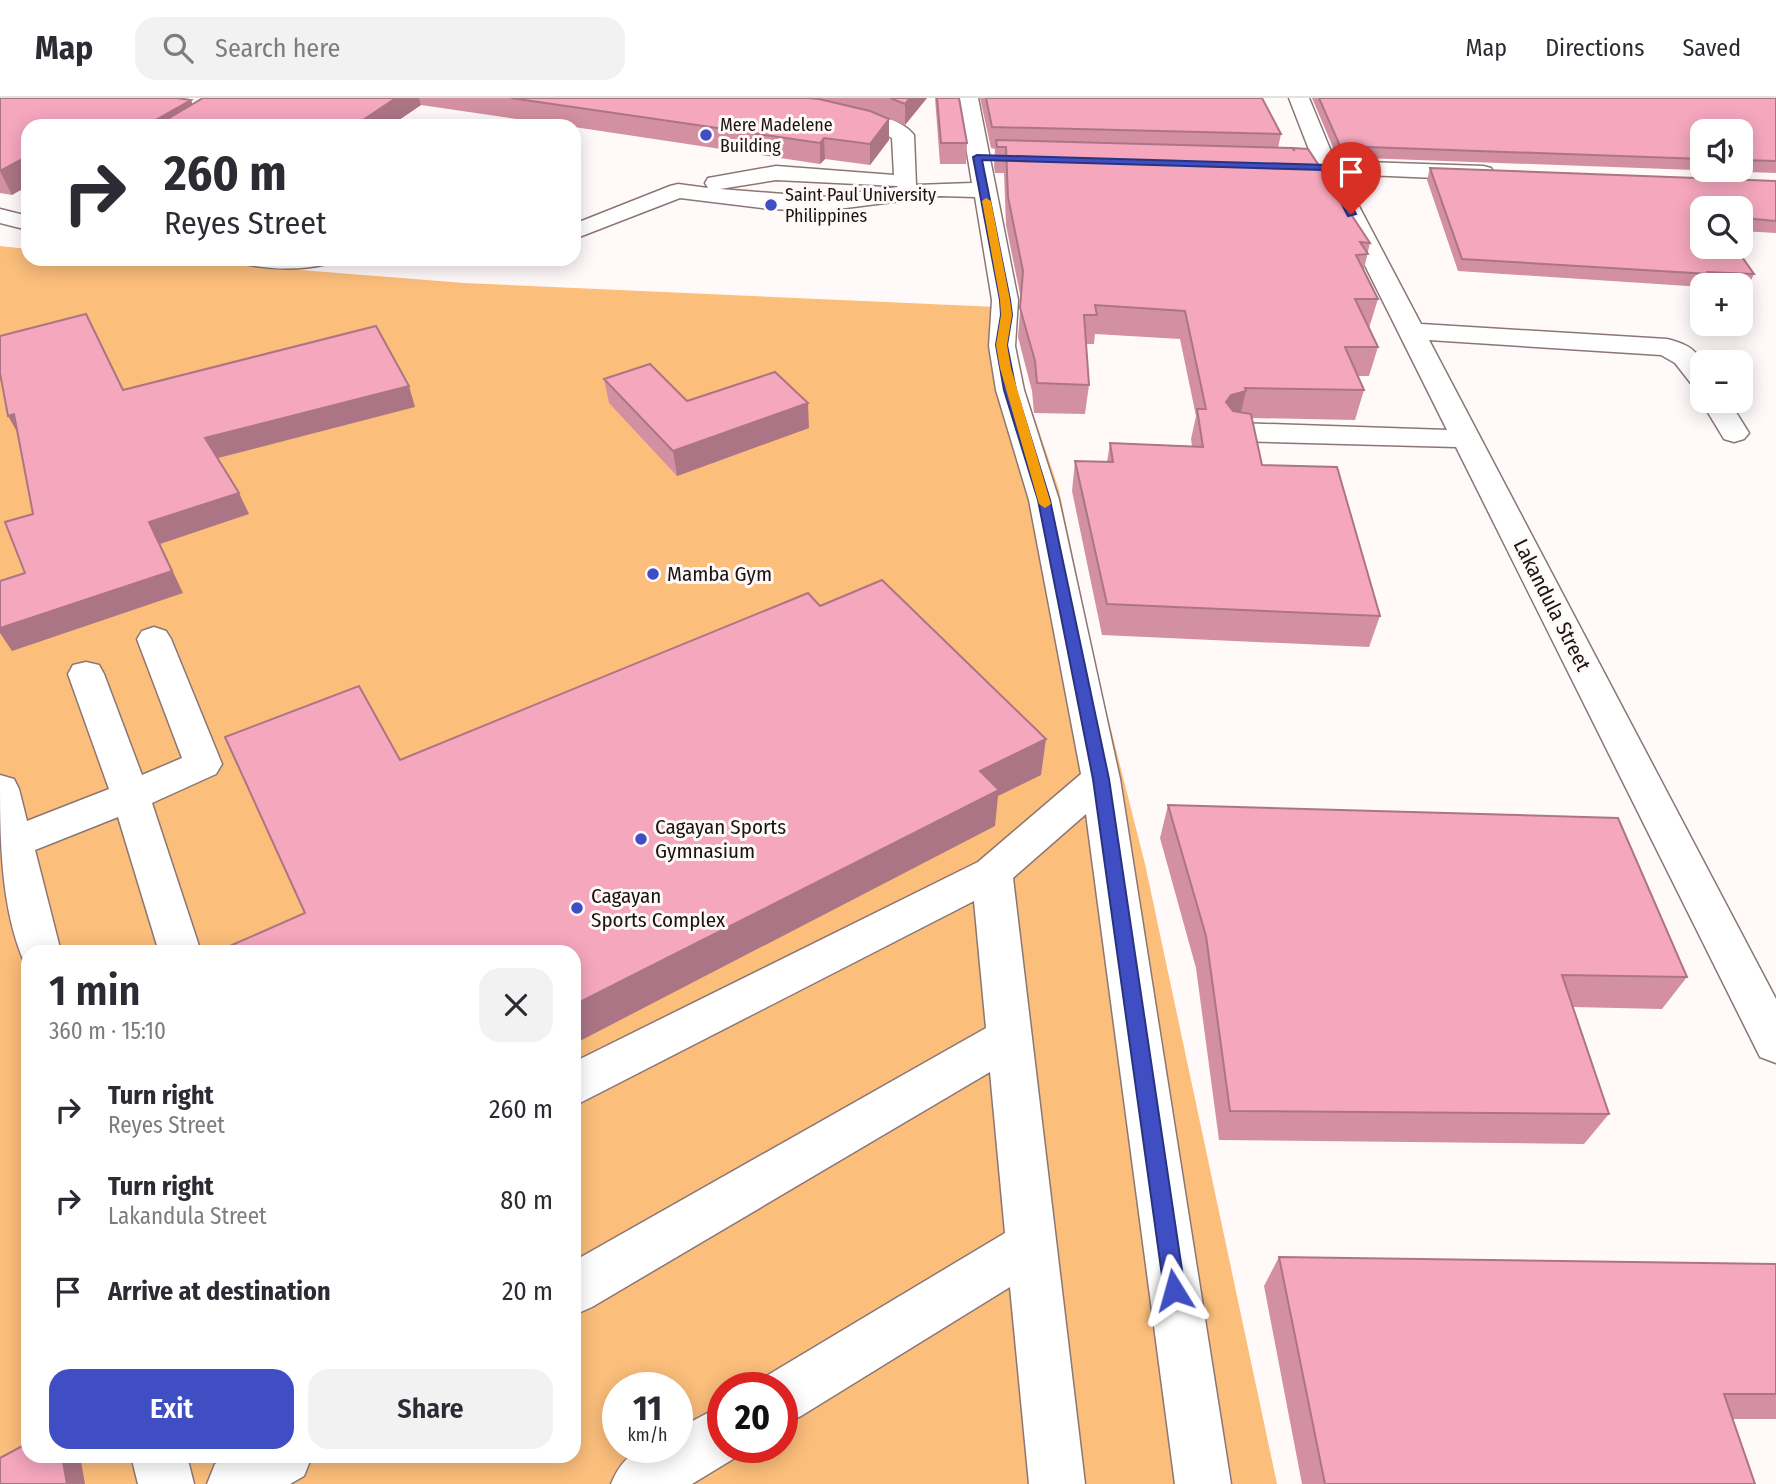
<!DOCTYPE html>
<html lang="en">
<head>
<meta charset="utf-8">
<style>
  :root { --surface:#fff; --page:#f2f2f3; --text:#2b2b33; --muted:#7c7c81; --line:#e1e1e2; --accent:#3f4fc3 }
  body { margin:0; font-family:"Fira Sans Condensed",sans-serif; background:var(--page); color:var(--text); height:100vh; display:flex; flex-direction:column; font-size:26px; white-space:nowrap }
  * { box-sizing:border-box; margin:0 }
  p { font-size:23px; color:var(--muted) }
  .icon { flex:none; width:38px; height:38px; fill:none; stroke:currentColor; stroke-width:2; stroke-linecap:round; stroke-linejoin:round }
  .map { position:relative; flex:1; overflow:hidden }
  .details { position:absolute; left:21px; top:847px; width:560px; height:518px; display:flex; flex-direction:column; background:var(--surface); border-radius:21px; box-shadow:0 4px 18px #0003 }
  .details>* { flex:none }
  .top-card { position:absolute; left:21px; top:21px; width:560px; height:147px; border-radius:21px; box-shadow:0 4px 18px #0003; background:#fff; color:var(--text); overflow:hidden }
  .tools { position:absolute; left:1690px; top:21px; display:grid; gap:14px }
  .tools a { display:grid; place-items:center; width:63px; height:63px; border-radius:14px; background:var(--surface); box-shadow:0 4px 18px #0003; font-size:35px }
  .speed { position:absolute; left:602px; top:1274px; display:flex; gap:14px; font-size:35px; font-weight:700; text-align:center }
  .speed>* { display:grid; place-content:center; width:91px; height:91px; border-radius:50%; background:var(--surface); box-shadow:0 4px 18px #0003; line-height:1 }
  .speed small { font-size:18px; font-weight:400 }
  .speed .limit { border:10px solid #d22; background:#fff; color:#111 }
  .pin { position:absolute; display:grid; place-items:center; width:60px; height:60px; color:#fff; margin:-72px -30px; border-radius:50% 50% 50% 0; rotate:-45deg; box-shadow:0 0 7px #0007 }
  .pin .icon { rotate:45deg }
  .me { position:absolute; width:77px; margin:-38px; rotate:352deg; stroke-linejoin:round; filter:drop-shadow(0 0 5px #0008) }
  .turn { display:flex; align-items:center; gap:24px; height:147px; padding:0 28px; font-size:32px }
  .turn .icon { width:91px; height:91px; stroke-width:2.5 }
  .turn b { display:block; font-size:49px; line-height:60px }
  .round { display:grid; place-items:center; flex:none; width:74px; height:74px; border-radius:21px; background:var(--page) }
  .summary { display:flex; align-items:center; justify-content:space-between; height:119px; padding:0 28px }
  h1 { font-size:42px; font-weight:600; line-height:52px }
  .action { display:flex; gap:14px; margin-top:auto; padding:14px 28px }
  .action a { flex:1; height:80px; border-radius:21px; background:var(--accent); color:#fff; font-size:28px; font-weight:600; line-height:80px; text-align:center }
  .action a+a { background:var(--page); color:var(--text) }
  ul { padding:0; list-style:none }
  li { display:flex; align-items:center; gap:21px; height:91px; padding:0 28px }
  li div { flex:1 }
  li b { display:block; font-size:26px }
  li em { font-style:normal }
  header { display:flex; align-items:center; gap:42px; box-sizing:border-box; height:98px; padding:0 35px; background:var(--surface); border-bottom:2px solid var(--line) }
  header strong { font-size:33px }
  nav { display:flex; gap:38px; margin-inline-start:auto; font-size:24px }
  .search { width:490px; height:63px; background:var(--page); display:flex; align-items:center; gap:18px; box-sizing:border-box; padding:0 24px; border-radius:21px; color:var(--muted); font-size:26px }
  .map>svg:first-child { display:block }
</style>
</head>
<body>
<header>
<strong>Map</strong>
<div class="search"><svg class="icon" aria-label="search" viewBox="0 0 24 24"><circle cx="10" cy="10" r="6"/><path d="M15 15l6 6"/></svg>Search here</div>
<nav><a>Map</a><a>Directions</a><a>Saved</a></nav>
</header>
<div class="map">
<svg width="1776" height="1386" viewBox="0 0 1776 1386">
  <rect width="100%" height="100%" fill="#fffaf9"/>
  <path fill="#fbbe7b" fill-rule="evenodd" d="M 0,148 L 28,151 L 28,161 L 162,161 L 464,185 L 997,209 L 1059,392 L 1100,588 L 1145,766 L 1277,1386 L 0,1386 ZM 28,854 L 574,854 L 574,1358 L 28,1358 ZM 618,1290 L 677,1290 L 677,1349 L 618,1349 ZM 723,1290 L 782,1290 L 782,1349 L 723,1349 Z"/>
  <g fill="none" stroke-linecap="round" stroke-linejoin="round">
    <defs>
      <path id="minor" d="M 958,0 L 978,0 L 1018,202 L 1015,248 L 1024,292 L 1059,402 L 1120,681 L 1231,1386 L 1175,1386 L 1086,716 L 1013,780 L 1085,1386 L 1029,1386 L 1010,1189 L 801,1318 L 782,1326 L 782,1290 L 759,1290 L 763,1280 L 1005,1135 L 990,974 L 592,1209 L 574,1217 L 574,1163 L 986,930 L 974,803 L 574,1008 L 574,964 L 978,764 L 1081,676 L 1029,402 L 996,292 L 989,248 L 992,202 L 975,99 L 940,98 L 822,113 L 770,111 L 680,100 L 574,141 L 574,126 L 670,88 L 678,86 L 708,90 L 705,85 L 708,80 L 776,68 L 894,77 L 892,40 L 873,30 L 830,22 L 827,18 L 830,14 L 837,12 C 860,15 898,16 914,37 L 916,87 L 972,85 ZM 776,82 L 897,88 L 898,89 L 822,99 L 720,91 Z
        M 1289,0 L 1309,0 L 1335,63 L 1483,68 L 1491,70 L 1494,75 L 1491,80 L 1483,82 L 1342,76 L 1421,226 L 1667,241 C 1700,249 1703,260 1703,290 L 1693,288 L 1675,265 L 1661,257 L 1429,242 L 1776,901 L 1776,965 L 1760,959 L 1456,349 L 1237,343 L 1227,340 L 1222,334 L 1227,328 L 1237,325 L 1447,332 L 1319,75 L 1297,73 L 1294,68 L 1297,63 L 1313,62 Z
        M 0,111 L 28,118 L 28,132 L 0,125 Z
        M 243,161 L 330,161 L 327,166 C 302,172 271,172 246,166 Z
        M 1703,300 L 1703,303 L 1729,303 L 1749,335 L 1744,341 L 1734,344 L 1724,341 L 1701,303 Z
        M 154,529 L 166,533 L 171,541 L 222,666 L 216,676 L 152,705 L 201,854 L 159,854 L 118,719 L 35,752 L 61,854 L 28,854 L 28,868 L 25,866 C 0,810 0,738 0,677 L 14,681 L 19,691 L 27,723 L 109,691 L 68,576 L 73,567 L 86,564 L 99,567 L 104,576 L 142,677 L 182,660 L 137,541 L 142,533 Z
        M 723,1307 L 723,1349 L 745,1349 L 743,1355 L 692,1386 L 611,1386 C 625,1352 642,1349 677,1349 L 677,1331 Z
        M 131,1358 L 187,1358 L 194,1386 L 138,1386 Z
        M 229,1358 L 312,1358 L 304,1378 L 290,1386 L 207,1386 L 215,1366 Z"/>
    </defs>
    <use href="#minor" stroke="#8c7674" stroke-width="3"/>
    <use href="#minor" fill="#fff" fill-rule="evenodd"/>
  </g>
  <path fill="#d390a3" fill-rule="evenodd" d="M 0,0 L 193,6 L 203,0 L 927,0 L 905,27 L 873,14 L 889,21 L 889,42 L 870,67 L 825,61 L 820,66 L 574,29 L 574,28 L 565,28 L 421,7 L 390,28 L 28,28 L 12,97 L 0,95 Z
    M 935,0 L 959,0 L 967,45 L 966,66 L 940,66 Z
    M 980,0 L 1262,0 L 1281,36 L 1278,50 L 1370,145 L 1364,171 L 1378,201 L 1369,230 L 1378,249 L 1369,278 L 1358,278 L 1364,292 L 1355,322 L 1252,320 L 1262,367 L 1380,518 L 1369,549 L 1102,537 L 1072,393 L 1075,363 L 1107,364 L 1110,345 L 1192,348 L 1191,341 L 1196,318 L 1180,241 L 1095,236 L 1094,246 L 1086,246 L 1089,287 L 1085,316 L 1034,315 L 1032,293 L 1018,239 L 1021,201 L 1006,127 L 1004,75 L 995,75 L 994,69 L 995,51 L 991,50 Z
    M 1312,0 L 1776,0 L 1776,75 L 1337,59 ZM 1703,33 L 1741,33 L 1741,72 L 1703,72 Z
    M 1430,70 L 1776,83 L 1776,135 L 1741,133 L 1741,110 L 1703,110 L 1754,176 L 1748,188 L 1705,186 L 1703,187 L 1703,189 L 1458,173 L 1427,82 Z
    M 604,281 L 687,303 L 809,330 L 677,378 L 609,305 Z
    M 1168,707 L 1687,879 L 1662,911 L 1573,909 L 1609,1016 L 1584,1046 L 1219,1042 L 1196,870 L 1160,740 Z
    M 1279,1159 L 1776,1166 L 1776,1321 L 1733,1321 L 1755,1386 L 1302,1386 L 1264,1188 Z"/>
  <path fill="#ac7585" d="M 396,0 L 419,0 L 421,7 L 390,28 L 354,28 Z
    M 910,0 L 927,0 L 905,27 L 905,6 Z
    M 191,2 L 200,25 L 159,26 L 160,28 L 145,28 Z
    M 889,21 L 889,42 L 870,67 L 870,46 Z
    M 824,40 L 825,61 L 820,66 L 820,45 Z
    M 28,58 L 28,88 L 12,97 L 0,73 Z
    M 409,288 L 415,309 L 214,361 L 205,340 Z
    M 1246,293 L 1239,322 L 1226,304 L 1231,297 Z
    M 808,305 L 809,330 L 677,378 L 673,353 Z
    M 14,316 L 20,339 L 8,318 Z
    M 239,395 L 249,416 L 160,446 L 183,495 L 12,553 L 0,535 L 0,530 L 149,424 Z
    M 1046,641 L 1041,677 L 998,698 L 995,728 L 574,946 L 574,907 L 980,673 Z
    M 62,1358 L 80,1358 L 85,1386 L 67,1386 Z"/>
  <path fill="#f5a7be" stroke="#ac7585" stroke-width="2" d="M 0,0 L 177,0 L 191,2 L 145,28 L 28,28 L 28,58 L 0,73 Z
    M 203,0 L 396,0 L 354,28 L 175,28 L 159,26 Z
    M 511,0 L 808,0 L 819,1 L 870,13 L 889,21 L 870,46 L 824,40 L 820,45 Z
    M 890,0 L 910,0 L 905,6 Z
    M 937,0 L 959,0 L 967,45 L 941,45 Z
    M 986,0 L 1262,0 L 1281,36 L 992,29 Z
    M 1319,0 L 1776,0 L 1776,63 L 1741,62 L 1741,33 L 1703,33 L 1703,61 L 1340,48 Z
    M 996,42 L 1293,50 L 1294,53 L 1294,50 L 1308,51 L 1370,145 L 1360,144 L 1368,156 L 1356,157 L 1378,201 L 1355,201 L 1378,249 L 1345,249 L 1364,292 L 1245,290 L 1246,293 L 1231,297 L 1226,304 L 1233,313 L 1251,316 L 1262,367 L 1337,369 L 1380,518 L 1107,506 L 1075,363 L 1113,364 L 1110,345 L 1203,349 L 1197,311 L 1206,311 L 1185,213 L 1095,207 L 1097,217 L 1084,217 L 1089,287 L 1037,285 L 1035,263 L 1020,210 L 1023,173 L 1008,99 L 1006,49 L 997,49 Z
    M 1430,70 L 1776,83 L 1776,123 L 1742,120 L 1745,125 L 1741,124 L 1741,110 L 1703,110 L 1703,149 L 1735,149 L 1754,176 L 1708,174 L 1710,176 L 1462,161 Z
    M 86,216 L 123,292 L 376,228 L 409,288 L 205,340 L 239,395 L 149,424 L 172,473 L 0,530 L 0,483 L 25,475 L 5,424 L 33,416 L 14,316 L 8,318 L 0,275 L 0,238 Z
    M 650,266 L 687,303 L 775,274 L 808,305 L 673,353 L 604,281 Z
    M 882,482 L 1046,641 L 980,673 L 999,692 L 574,907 L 574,854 L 216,854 L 305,815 L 225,639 L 359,588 L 400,662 L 808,495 L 820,508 Z
    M 1168,707 L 1618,720 L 1687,879 L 1562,877 L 1609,1016 L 1230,1013 L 1206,838 Z
    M 1279,1159 L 1776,1166 L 1776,1296 L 1724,1296 L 1755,1386 L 1325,1386 Z
    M 28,1345 L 28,1358 L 62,1358 L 67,1386 L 0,1386 L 0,1360 Z"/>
  <path fill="#3f4fc3" stroke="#29337f" stroke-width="2" d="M 977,57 L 1328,67 L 1332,69 L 1356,116 L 1348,118 L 1324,72 L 982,62 L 1010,202 L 1012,217 L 1007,247 L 1016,292 L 1050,402 L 1109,681 L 1185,1192 L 1182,1200 L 1174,1203 L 1167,1200 L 1164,1192 L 1093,681 L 1038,402 L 1004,292 L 996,247 L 1001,217 L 1000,202 L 973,59 Z"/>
  <path fill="#f59e0b" d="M 986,100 L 991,103 L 1010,202 L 1012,217 L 1007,247 L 1011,270 L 1051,406 L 1045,410 L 1039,406 L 1000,270 L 996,247 L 1001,217 L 1000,202 L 982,103 Z"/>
  <g fill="#3f4fc3" stroke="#fffaf9" stroke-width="2.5">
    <circle cx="706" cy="37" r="7"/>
    <circle cx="771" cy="107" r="7"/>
    <circle cx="653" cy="476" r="7"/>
    <circle cx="641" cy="741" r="7"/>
    <circle cx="577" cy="810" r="7"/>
  </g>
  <g text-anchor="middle" stroke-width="6" stroke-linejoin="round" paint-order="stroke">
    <g font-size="18" fill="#1c1313" stroke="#fffaf9" text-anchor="start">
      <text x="720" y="33">Mere Madelene<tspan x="720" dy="21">Building</tspan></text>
      <text x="785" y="103">Saint Paul University<tspan x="785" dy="21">Philippines</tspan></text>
    </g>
    <g font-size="21" fill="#1c1313" stroke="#fffaf9" text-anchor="start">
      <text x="667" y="483">Mamba Gym</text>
      <text x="655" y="736">Cagayan Sports<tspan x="655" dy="24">Gymnasium</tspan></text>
      <text x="591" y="805">Cagayan<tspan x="591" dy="24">Sports Complex</tspan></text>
    </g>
    <g font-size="21" fill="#1c1313" stroke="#fffaf9">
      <text transform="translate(1552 507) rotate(63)" y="7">Lakandula Street</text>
    </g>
  </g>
</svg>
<div class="tools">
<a><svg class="icon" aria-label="sound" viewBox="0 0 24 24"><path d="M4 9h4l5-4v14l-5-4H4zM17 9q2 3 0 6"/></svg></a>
<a><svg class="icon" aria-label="search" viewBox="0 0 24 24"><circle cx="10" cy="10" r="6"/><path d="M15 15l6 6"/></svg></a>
<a>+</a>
<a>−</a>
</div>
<div class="speed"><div>11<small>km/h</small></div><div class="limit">20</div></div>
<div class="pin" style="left:1351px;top:116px;background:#d93025"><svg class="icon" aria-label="arrive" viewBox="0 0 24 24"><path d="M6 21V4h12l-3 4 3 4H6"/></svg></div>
<svg class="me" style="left:1174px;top:1192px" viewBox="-20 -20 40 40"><path d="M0-17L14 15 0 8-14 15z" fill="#3f4fc3" stroke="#fff" stroke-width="4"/></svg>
<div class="top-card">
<div class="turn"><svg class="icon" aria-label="right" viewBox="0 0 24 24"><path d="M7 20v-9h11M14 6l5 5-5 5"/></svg><div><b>260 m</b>Reyes Street</div></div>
</div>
<section class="details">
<div class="summary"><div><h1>1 min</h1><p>360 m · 15:10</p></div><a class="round"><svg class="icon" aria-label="close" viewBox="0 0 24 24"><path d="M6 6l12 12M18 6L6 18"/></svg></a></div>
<ul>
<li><svg class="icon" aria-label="right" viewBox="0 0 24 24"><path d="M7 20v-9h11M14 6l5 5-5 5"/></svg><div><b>Turn right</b><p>Reyes Street</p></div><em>260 m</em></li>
<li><svg class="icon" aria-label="right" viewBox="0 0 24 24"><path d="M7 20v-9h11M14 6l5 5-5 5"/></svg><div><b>Turn right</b><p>Lakandula Street</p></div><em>80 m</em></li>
<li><svg class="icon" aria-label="arrive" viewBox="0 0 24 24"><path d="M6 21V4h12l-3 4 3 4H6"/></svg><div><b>Arrive at destination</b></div><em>20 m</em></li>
</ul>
<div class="action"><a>Exit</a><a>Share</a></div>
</section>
</div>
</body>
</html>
